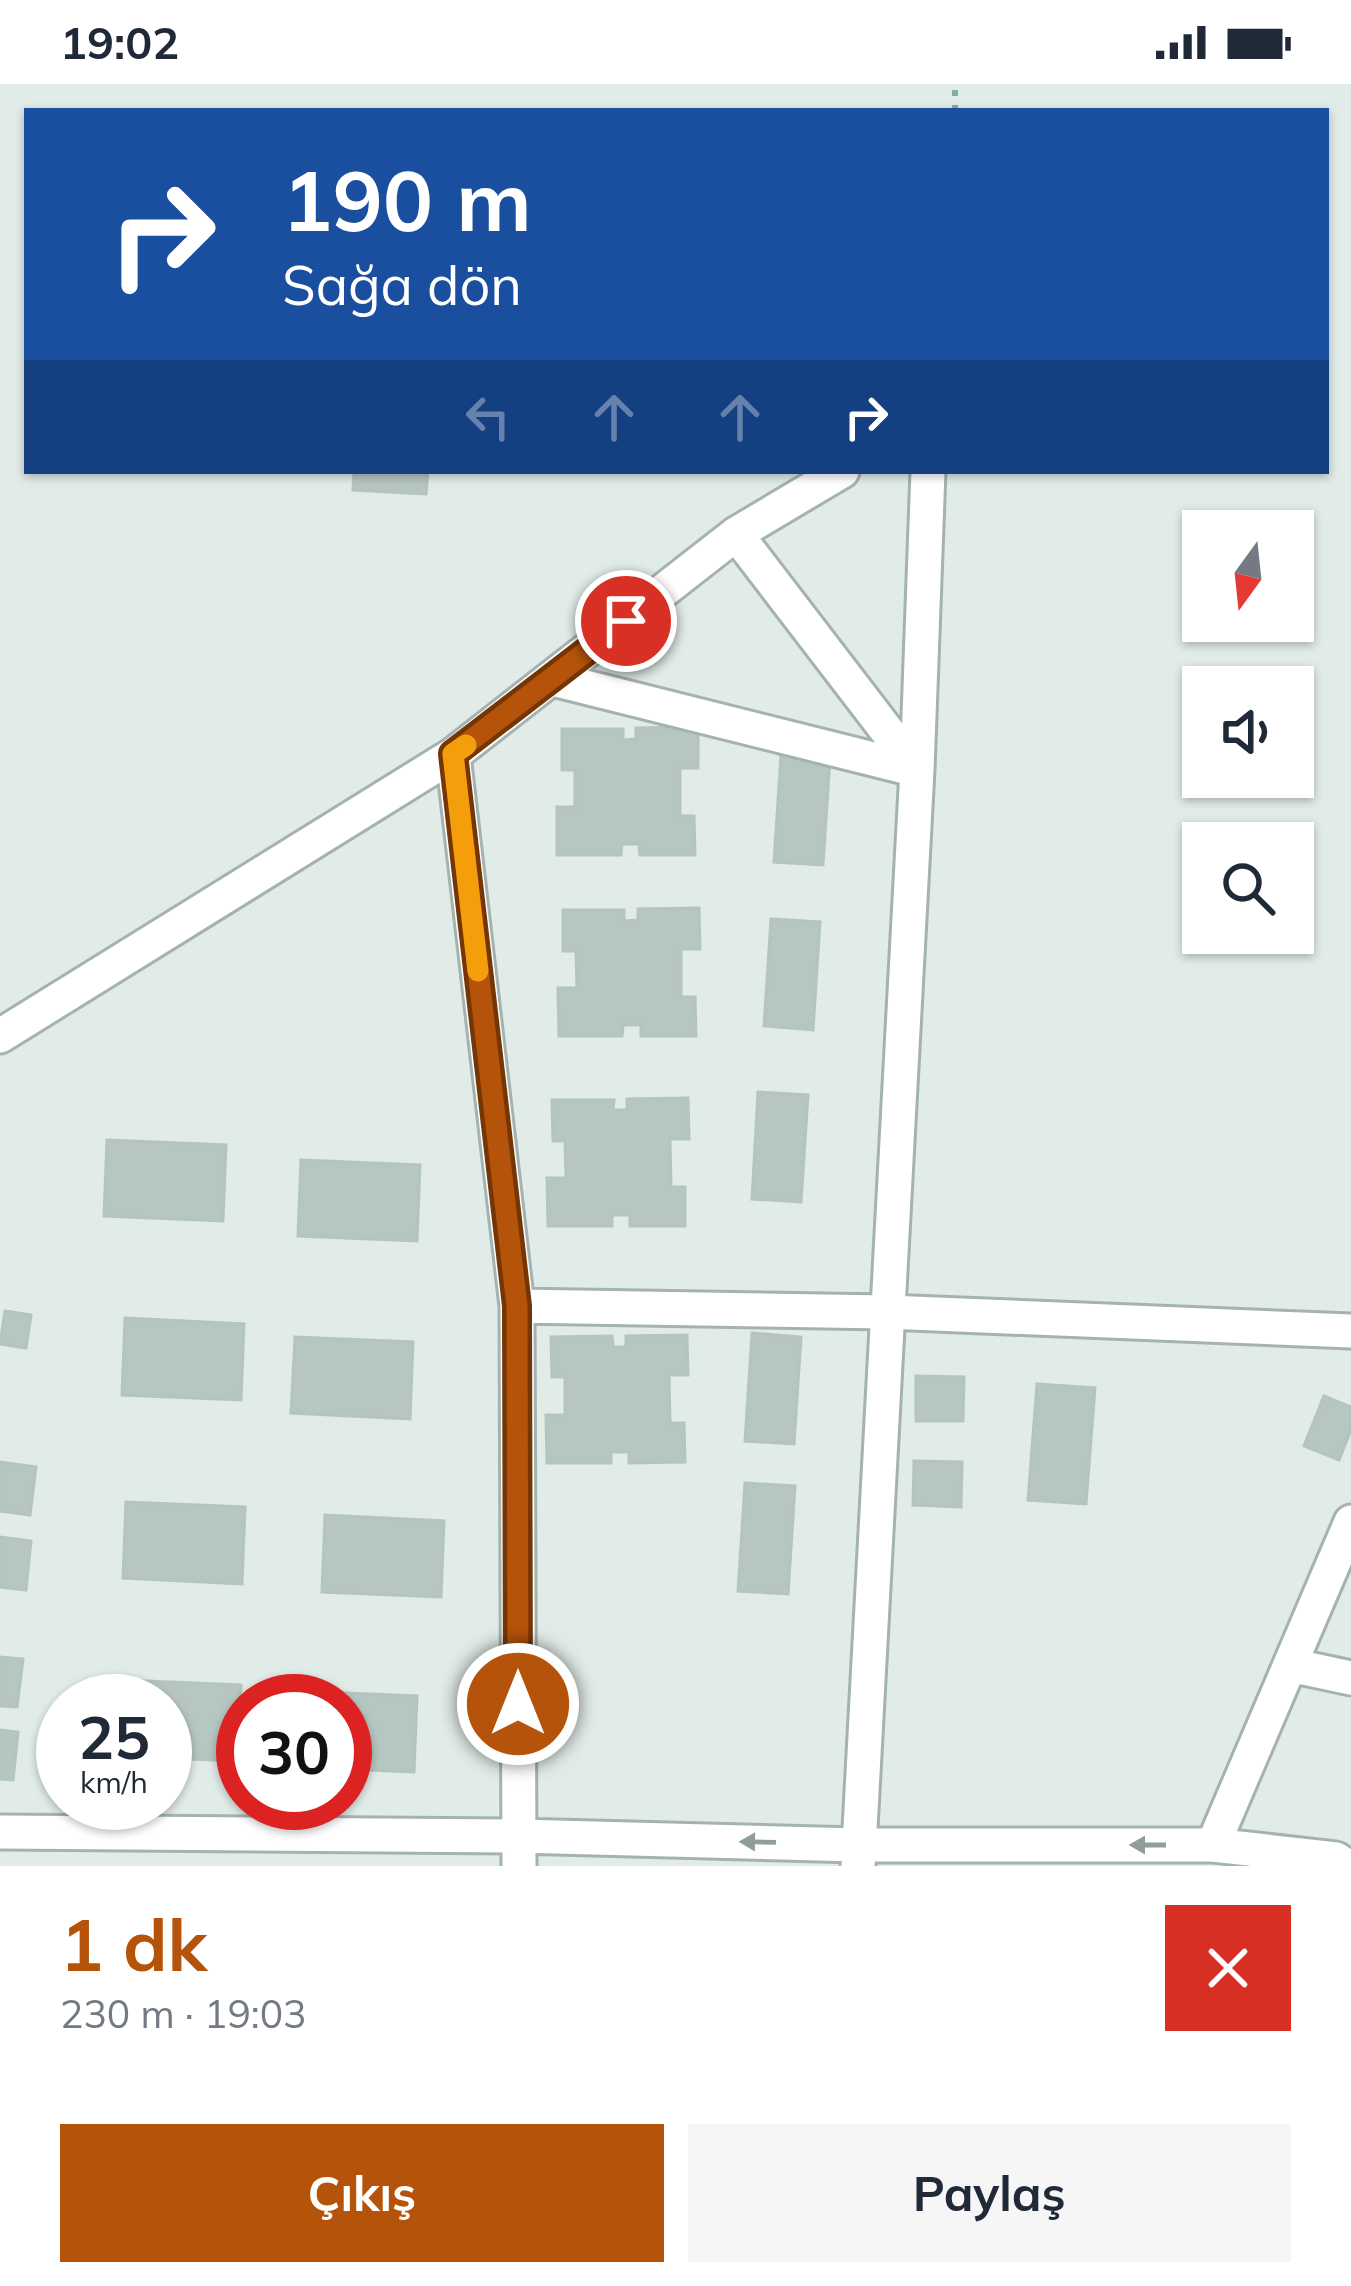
<!DOCTYPE html>
<html lang="tr">
<head>
<meta charset="utf-8">
<style>
  :root { --surface:#fff; --page:#f6f6f7; --text:#1f2937; --muted:#747a83; --accent:#b45309 }
  body { margin:0; font-family:Mulish,sans-serif; background:var(--page); color:var(--text); height:100vh; display:flex; flex-direction:column; font-size:45px; white-space:nowrap }
  * { box-sizing:border-box; margin:0 }
  p { font-size:39px; color:var(--muted) }
  .icon { flex:none; width:66px; height:66px; fill:none; stroke:currentColor; stroke-width:2; stroke-linecap:round; stroke-linejoin:round }
  .map { position:relative; height:1782px; overflow:hidden }
  .drawer { display:flex; flex-direction:column; background:var(--surface); flex:1 }
  .drawer>* { flex:none }
  .hud { position:absolute; left:24px; top:24px; width:1305px; height:366px; border-radius:0px; box-shadow:0 3px 9px #0004; background:#1a4fa0; color:#fff; overflow:hidden }
  .needle { width:78px; rotate:195deg }
  .buttons { position:absolute; left:1182px; top:426px; display:grid; gap:24px }
  .buttons a { display:grid; place-items:center; width:132px; height:132px; border-radius:0px; background:var(--surface); box-shadow:0 3px 9px #0004; font-size:60px }
  .speed { position:absolute; left:36px; top:1590px; display:flex; gap:24px; font-size:60px; font-weight:700; text-align:center }
  .speed>* { display:grid; place-content:center; width:156px; height:156px; border-radius:50%; background:var(--surface); box-shadow:0 3px 9px #0004; line-height:1 }
  .speed small { font-size:30px; font-weight:400 }
  .speed .limit { border:18px solid #d22; background:#fff; color:#111 }
  .pin { position:absolute; display:grid; place-items:center; width:102px; height:102px; color:#fff; margin:-51px; border:6px solid #fff; border-radius:50%; box-shadow:0 3px 12px #0007 }
  .me { position:absolute; width:132px; margin:-66px; rotate:0deg; stroke-linejoin:round; filter:drop-shadow(0 0 9px #0008) }
  .turn { display:flex; align-items:center; gap:42px; height:252px; padding:0 60px; font-size:54px }
  .turn .icon { width:156px; height:156px; stroke-width:2.5 }
  .turn b { display:block; font-size:84px; line-height:102px }
  .lanes { display:flex; align-items:center; height:114px; padding:0 60px; background:#0003; justify-content:center; gap:60px; direction:ltr }
  .lanes .off { opacity:.35 }
  .round { display:grid; place-items:center; flex:none; width:126px; height:126px; border-radius:0px; background:var(--page) }
  .headline { display:flex; align-items:center; justify-content:space-between; height:204px; padding:0 60px }
  h1 { font-size:72px; font-weight:700; line-height:90px; color:var(--accent) }
  .button { display:flex; gap:24px; margin-top:auto; padding:24px 60px }
  .button a { flex:1; height:138px; border-radius:0px; background:var(--accent); color:#fff; font-size:48px; font-weight:700; line-height:138px; text-align:center }
  .button a+a { background:var(--page); color:var(--text) }
  .status { display:flex; justify-content:space-between; align-items:center; height:84px; padding:0 60px; background:var(--surface); direction:ltr }
  .status svg { height:33px; fill:currentColor }
  .map>svg:first-child { display:block }
</style>
</head>
<body>
<div class="status"><b>19:02</b><svg viewBox="0 0 49 12"><path d="M0 12V9h3v3zM5 12V6h3v6zM10 12V3h3v9zM15 12V0h3v12zM26 1h20v11H26zM47 4h2v5h-2z"/></svg></div>
<div class="map">
<svg width="1351" height="1782" viewBox="0 0 1351 1782">
  <rect width="100%" height="100%" fill="#e1ebe8"/>
  <path fill="#b6c6c1" stroke="#b4c5bf" stroke-width="3" d="M 354,387 L 428,387 L 426,410 L 353,406 Z
    M 698,643 L 698,684 L 680,684 L 680,732 L 694,732 L 695,771 L 640,771 L 639,760 L 622,760 L 621,771 L 557,771 L 557,723 L 575,723 L 575,686 L 562,686 L 562,645 L 623,645 L 623,656 L 636,655 L 636,644 Z
    M 781,671 L 830,674 L 823,781 L 774,778 Z
    M 699,824 L 700,865 L 681,865 L 681,913 L 695,913 L 696,952 L 641,952 L 641,941 L 623,941 L 622,952 L 559,952 L 558,904 L 577,904 L 576,867 L 563,867 L 563,826 L 624,826 L 624,837 L 638,836 L 638,825 Z
    M 771,835 L 820,838 L 813,946 L 764,942 Z
    M 758,1008 L 808,1011 L 801,1118 L 752,1115 Z
    M 688,1014 L 689,1055 L 670,1055 L 671,1103 L 685,1103 L 685,1142 L 630,1142 L 630,1131 L 612,1131 L 612,1142 L 548,1142 L 547,1094 L 566,1094 L 565,1057 L 553,1057 L 552,1016 L 614,1016 L 613,1026 L 627,1026 L 627,1015 Z
    M 107,1056 L 226,1061 L 223,1137 L 104,1132 Z
    M 301,1076 L 420,1081 L 417,1157 L 298,1152 Z
    M 5,1227 L 31,1231 L 26,1264 L 0,1260 Z
    M 125,1234 L 244,1240 L 241,1316 L 122,1311 Z
    M 752,1249 L 801,1253 L 794,1360 L 745,1357 Z
    M 687,1251 L 688,1291 L 669,1291 L 670,1339 L 684,1339 L 685,1378 L 629,1379 L 629,1368 L 611,1368 L 611,1379 L 547,1379 L 546,1331 L 565,1331 L 565,1293 L 552,1293 L 551,1253 L 612,1252 L 613,1263 L 626,1263 L 626,1252 Z
    M 295,1253 L 413,1258 L 410,1335 L 291,1329 Z
    M 916,1292 L 964,1293 L 963,1337 L 916,1337 Z
    M 1037,1300 L 1095,1304 L 1086,1420 L 1028,1416 Z
    M 1324,1312 L 1351,1323 L 1351,1346 L 1339,1376 L 1304,1362 Z
    M 914,1377 L 962,1378 L 961,1423 L 913,1421 Z
    M 0,1378 L 36,1383 L 30,1431 L 0,1427 Z
    M 745,1399 L 795,1402 L 788,1510 L 738,1507 Z
    M 126,1418 L 245,1423 L 242,1500 L 123,1494 Z
    M 325,1431 L 444,1437 L 441,1513 L 322,1508 Z
    M 0,1453 L 31,1457 L 26,1506 L 0,1503 Z
    M 0,1573 L 23,1575 L 17,1623 L 0,1622 Z
    M 122,1596 L 241,1601 L 238,1677 L 165,1674 L 165,1617 L 121,1617 Z
    M 298,1607 L 417,1612 L 414,1688 L 345,1685 L 345,1617 L 298,1617 Z
    M 0,1646 L 18,1648 L 13,1696 L 0,1695 Z"/>
  <g fill="none" stroke-linecap="round" stroke-linejoin="round">
    <defs>
      <path id="street" d="M 736,450 L 917,686
        M 553,595 L 917,686
        M 453,671 L 517,1222 L 519,1782
        M 0,952 L 453,671 L 736,450 L 842,387
        M 517,1222 L 887,1228 L 1351,1247
        M 1290,1581 L 1351,1594
        M 0,1748 L 518,1752 L 858,1761 L 1213,1761 L 1336,1775 L 1346,1782
        M 1213,1761 L 1351,1438
        M 858,1782 L 917,686 L 928,387"/>
    </defs>
    <use href="#street" stroke="#a4b3af" stroke-width="39"/>
    <path stroke="#82afa5" stroke-width="6" stroke-dasharray="6 9" stroke-linecap="butt" d="M 955,27 L 955,0"/>
    <use href="#street" stroke="#fff" stroke-width="33"/>
  </g>
  <defs><path id="oneway-solid" d="M-6-.8H1V-3.2L6.5 0L1 3.2V.8H-6Z" transform="scale(3)"/></defs>
  <g fill="#909e9b">
    <use href="#oneway-solid" transform="translate(758 1758) rotate(-179)"/>
    <use href="#oneway-solid" transform="translate(1148 1761) rotate(-180)"/>
  </g>
  <g fill="none" stroke-linecap="round" stroke-linejoin="round">
    <defs>
      <path id="route" d="M 518,1620 L 517,1222 L 453,670 L 626,537"/>
    </defs>
    <use href="#route" stroke="#753606" stroke-width="30"/>
    <use href="#route" stroke="#b45309" stroke-width="21"/>
    <path stroke="#f59e0b" stroke-width="21" d="M 466,661 L 453,670 L 478,887"/>
  </g>
</svg>
<div class="buttons">
<a><svg class="needle" viewBox="-14 -14 28 28"><path d="M0-13l5 13h-10z" fill="#e53935"/><path d="M0 13l5-13h-10z" fill="#747a83"/></svg></a>
<a><svg class="icon" aria-label="sound" viewBox="0 0 24 24"><path d="M4 9h4l5-4v14l-5-4H4zM17 9q2 3 0 6"/></svg></a>
<a><svg class="icon" aria-label="search" viewBox="0 0 24 24"><circle cx="10" cy="10" r="6"/><path d="M15 15l6 6"/></svg></a>
</div>
<div class="speed"><div>25<small>km/h</small></div><div class="limit">30</div></div>
<div class="pin" style="left:626px;top:537px;background:#d93025"><svg class="icon" aria-label="arrive" viewBox="0 0 24 24"><path d="M6 21V4h12l-3 4 3 4H6"/></svg></div>
<svg class="me" style="left:518px;top:1620px" viewBox="-20 -20 40 40"><circle r="17" fill="#b45309" stroke="#fff" stroke-width="3"/><path d="M0-11L8 9 0 5-8 9z" fill="#fff"/></svg>
<div class="hud">
<div class="turn"><svg class="icon" aria-label="right" viewBox="0 0 24 24"><path d="M7 20v-9h11M14 6l5 5-5 5"/></svg><div><b>190 m</b>Sağa dön</div></div>
<div class="lanes"><svg class="icon off" aria-label="left" viewBox="0 0 24 24"><path d="M17 20v-9H6M10 6l-5 5 5 5"/></svg><svg class="icon off" aria-label="ahead" viewBox="0 0 24 24"><path d="M12 20V5M6 11l6-6 6 6"/></svg><svg class="icon off" aria-label="ahead" viewBox="0 0 24 24"><path d="M12 20V5M6 11l6-6 6 6"/></svg><svg class="icon" aria-label="right" viewBox="0 0 24 24"><path d="M7 20v-9h11M14 6l5 5-5 5"/></svg></div>
</div>
</div>
<section class="drawer">
<div class="headline"><div><h1>1 dk</h1><p>230 m · 19:03</p></div><a class="round" style="background:#d93025;color:#fff"><svg class="icon" aria-label="close" viewBox="0 0 24 24"><path d="M6 6l12 12M18 6L6 18"/></svg></a></div>
<div class="button"><a>Çıkış</a><a>Paylaş</a></div>
</section>
</body>
</html>
